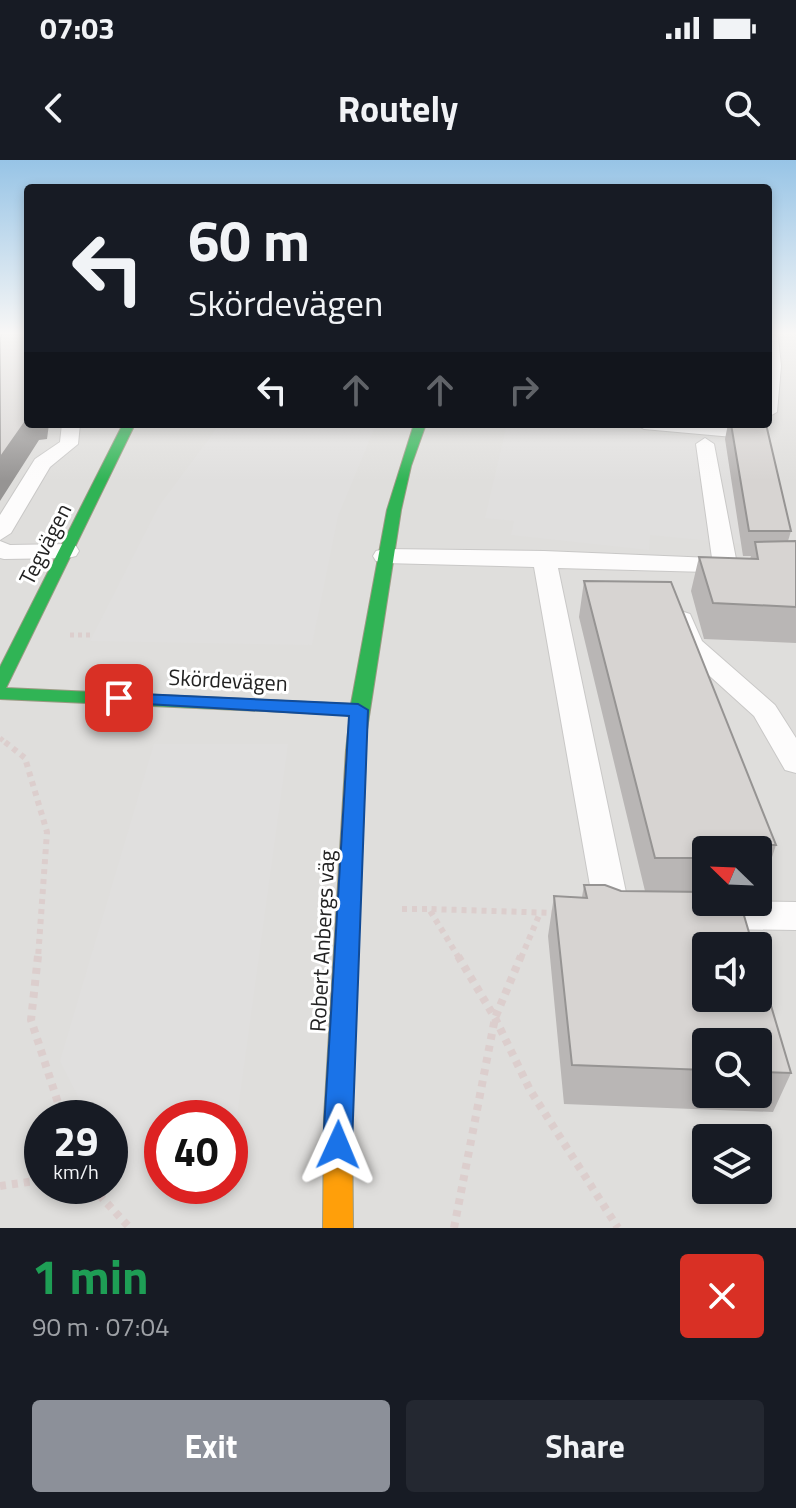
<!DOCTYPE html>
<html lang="en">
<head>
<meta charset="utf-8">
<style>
  :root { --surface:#171b24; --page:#242831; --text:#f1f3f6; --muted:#9ea1a6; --accent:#8c9099 }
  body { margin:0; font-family:"Titillium Web",sans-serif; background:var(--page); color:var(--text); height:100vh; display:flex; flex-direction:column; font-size:30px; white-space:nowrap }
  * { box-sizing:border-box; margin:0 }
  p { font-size:26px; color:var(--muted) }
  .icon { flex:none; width:44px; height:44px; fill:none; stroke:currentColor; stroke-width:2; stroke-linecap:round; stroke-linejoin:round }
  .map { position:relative; height:1068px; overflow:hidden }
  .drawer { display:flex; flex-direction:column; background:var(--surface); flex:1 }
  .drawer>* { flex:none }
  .top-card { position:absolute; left:24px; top:24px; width:748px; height:244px; border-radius:8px; box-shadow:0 4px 12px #0003; background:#171b24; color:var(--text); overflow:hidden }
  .needle { width:52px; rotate:293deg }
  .controls { position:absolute; left:692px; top:676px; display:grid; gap:16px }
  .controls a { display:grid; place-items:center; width:80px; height:80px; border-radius:8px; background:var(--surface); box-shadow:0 4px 12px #0003; font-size:40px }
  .speed { position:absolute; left:24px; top:940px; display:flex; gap:16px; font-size:40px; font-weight:700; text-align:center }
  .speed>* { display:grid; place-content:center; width:104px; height:104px; border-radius:50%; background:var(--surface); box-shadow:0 4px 12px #0003; line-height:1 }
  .speed small { font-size:20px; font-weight:400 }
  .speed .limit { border:12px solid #d22; background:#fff; color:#111 }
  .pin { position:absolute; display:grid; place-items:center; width:68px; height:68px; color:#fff; margin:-34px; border-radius:16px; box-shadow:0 4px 12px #0006 }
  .me { position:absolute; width:88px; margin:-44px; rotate:1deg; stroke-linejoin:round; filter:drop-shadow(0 0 6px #0008) }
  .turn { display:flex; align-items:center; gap:28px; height:168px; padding:0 32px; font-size:36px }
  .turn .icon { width:104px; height:104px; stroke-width:2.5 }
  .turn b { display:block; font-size:56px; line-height:68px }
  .lanes { display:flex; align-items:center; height:76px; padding:0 32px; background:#0003; justify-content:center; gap:40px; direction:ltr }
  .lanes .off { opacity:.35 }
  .round { display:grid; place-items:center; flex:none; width:84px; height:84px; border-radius:8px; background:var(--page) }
  .head { display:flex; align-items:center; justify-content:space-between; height:136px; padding:0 32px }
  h1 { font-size:48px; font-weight:700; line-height:60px; color:#1e9e55 }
  .button { display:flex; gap:16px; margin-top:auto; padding:16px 32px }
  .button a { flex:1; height:92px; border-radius:8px; background:var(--accent); color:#fff; font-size:32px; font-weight:700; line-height:92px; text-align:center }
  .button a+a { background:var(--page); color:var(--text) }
  .status { display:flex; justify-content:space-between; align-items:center; height:56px; padding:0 40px; background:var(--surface); direction:ltr }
  .status svg { height:22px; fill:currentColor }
  header { display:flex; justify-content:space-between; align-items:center; height:104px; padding:0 32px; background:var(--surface); font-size:36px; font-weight:700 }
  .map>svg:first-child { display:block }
</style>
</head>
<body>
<div class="status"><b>07:03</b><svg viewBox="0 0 49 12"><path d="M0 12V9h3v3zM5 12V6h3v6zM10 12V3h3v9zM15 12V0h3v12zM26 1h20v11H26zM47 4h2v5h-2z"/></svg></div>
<header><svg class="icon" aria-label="back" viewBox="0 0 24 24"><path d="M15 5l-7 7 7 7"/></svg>Routely<svg class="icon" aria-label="search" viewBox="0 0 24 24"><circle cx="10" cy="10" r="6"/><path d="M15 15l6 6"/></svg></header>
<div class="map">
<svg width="796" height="1068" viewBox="0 0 796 1068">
  <rect width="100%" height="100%" fill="#f0eeeb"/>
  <path fill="#dfdedc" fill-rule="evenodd" d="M 0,172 L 28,172 L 28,264 L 768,264 L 768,172 L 796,172 L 796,1068 L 0,1068 ZM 706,690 L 758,690 L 758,742 L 706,742 ZM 706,786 L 758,786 L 758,838 L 706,838 ZM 706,882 L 758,882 L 758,934 L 706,934 ZM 42,958 L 110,958 L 110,1026 L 42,1026 ZM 162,958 L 230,958 L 230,1026 L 162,1026 ZM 706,978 L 758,978 L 758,1030 L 706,1030 Z"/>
  <path fill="#e0dfde" d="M 220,264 L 375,267 L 338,356 L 312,485 L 90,481 L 159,346 Z
    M 507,264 L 542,264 L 760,283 L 784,388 L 650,375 L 649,390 L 511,375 L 514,361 L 485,358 Z
    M 154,584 L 288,584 L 230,1008 L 230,958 L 162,958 L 162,1010 L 117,1010 L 110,997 L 110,958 L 89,958 L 60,901 Z"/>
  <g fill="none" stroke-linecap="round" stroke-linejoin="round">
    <defs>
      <path id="lane" d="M 768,173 L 778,177 L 781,206 L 777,252 L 768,257 Z
        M 62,264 L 80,264 L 78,284 L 50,307 L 11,373 L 0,380 L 0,355 L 35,299 L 60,282 Z
        M 635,264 L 766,264 L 763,268 L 733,277 L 644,269 Z
        M 705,278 L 714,284 L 736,399 L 779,400 L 796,395 L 796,410 L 780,414 L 558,408 L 628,742 L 635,744 L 640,754 L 635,764 L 622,768 L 600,764 L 595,754 L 534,407 L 384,403 L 376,401 L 373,396 L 376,391 L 384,389 L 544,391 L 712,398 L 696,284 Z
        M 0,381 L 10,385 L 68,384 L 76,386 L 79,391 L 76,396 L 68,398 L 4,399 L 0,398 Z
        M 681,451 L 690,454 L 702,481 L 775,545 L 796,578 L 796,613 L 785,610 L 754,556 L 681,490 L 668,459 L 672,454 Z
        M 706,741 L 796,742 L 796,770 L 707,769 L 694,765 L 689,755 L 694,745 Z"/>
      <path id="fast" d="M 123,264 L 135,264 L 6,528 L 351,544 L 387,350 L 414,264 L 426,264 L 411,306 L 401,350 L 363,595 L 356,596 L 346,590 L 350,555 L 0,539 L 0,507 Z"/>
      <path id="slow" d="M 356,584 L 366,590 L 352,958 L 353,1068 L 323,1068 L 324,958 L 346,590 Z"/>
    </defs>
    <use href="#lane" stroke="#c9c8c7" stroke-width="2"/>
    <use href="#fast" stroke="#999a82" stroke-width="2"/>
    <use href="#slow" stroke="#999a82" stroke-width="2"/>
    <path stroke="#dccecd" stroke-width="5" stroke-dasharray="4 4" stroke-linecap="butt" d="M 70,475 L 93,475
      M 0,578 L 7,584"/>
    <path stroke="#dccecd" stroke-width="6" stroke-dasharray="5 5" stroke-linecap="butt" d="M 5,582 L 25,598 L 47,672 L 38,798
      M 402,749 L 429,749
      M 459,798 L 429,749 L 556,753
      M 521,798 L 540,753"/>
    <path stroke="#dccecd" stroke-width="8" stroke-dasharray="6 6" stroke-linecap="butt" d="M 38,796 L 31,860 L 63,958
      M 458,796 L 495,858 L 530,930 L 618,1068
      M 0,1026 L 42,1020
      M 91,1026 L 130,1068
      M 454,1068 L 495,858 L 521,796"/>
    <use href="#lane" fill="#fdfcfc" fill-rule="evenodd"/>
    <use href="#fast" fill="#30b455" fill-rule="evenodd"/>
    <use href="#slow" fill="#ff9f0a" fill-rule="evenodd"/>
  </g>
  <path fill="#b9b6b5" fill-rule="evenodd" d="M 728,264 L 766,264 L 791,371 L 788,381 L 796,381 L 796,483 L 704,479 L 691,431 L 699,397 L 750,399 L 751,396 L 743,396 L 725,279 Z
    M 584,421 L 776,685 L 763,725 L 758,725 L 758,690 L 706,690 L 706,742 L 791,913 L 773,952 L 564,944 L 548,776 L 554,736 L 582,737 L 584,725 L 621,731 L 645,731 L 579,457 ZM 706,882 L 758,882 L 758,934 L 706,934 Z"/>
  <path fill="#969493" d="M 28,258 L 28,264 L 49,264 L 47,279 L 39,280 L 0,341 L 0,298 Z"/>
  <path fill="#d7d4d2" stroke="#969493" stroke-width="2" d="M 2,172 L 28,172 L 28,258 L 0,298 L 0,179 Z
    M 731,264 L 766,264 L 791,371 L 749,371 Z
    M 796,381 L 796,447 L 713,443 L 699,397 L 758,399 L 755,382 Z
    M 584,421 L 671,422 L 776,685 L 725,685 L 726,690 L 706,690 L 706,698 L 655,698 Z
    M 584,725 L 605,725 L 621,731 L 706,732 L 706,742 L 740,742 L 753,786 L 706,786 L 706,838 L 758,838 L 758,802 L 791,913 L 758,912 L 758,882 L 706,882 L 706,910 L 572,905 L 554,736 L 587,738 Z"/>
  <linearGradient id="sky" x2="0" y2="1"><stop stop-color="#97c4e6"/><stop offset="0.54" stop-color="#f8f7f6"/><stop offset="1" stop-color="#f8f7f6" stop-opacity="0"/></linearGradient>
  <rect width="796" height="321" fill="url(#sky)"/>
  <path fill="#1a73e8" stroke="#114b97" stroke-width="2" d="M 119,533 L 358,544 L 368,550 L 352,985 L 348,995 L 338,999 L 328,995 L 323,985 L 349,556 L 113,542 L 110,538 Z"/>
  <g text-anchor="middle" stroke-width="6" stroke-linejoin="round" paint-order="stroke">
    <g font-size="22" fill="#222" stroke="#fff">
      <text transform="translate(45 384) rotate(-63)" y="8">Tegvägen</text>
      <text transform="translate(228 520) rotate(3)" y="8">Skördevägen</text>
      <text transform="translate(322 781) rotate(-87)" y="8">Robert Anbergs väg</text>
    </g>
  </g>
</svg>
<div class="controls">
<a><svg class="needle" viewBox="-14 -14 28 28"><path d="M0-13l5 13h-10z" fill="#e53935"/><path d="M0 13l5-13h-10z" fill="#9ea1a6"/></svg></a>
<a><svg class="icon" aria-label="sound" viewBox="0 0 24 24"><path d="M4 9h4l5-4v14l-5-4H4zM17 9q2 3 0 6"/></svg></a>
<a><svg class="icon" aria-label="search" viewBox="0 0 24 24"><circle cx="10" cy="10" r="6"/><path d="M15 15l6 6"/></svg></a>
<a><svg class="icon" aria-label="layers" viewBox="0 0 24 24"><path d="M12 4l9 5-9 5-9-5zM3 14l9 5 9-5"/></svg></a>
</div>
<div class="speed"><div>29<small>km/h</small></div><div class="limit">40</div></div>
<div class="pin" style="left:119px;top:538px;background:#d93025"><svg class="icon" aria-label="arrive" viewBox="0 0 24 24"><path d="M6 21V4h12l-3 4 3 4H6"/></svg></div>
<svg class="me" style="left:338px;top:985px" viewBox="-20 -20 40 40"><path d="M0-17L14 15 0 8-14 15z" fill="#1a73e8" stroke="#fff" stroke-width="4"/></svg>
<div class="top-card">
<div class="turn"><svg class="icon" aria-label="left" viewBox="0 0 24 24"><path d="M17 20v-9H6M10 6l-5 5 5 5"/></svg><div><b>60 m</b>Skördevägen</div></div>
<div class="lanes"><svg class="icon" aria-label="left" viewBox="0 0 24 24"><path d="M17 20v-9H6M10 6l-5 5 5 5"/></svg><svg class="icon off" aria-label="ahead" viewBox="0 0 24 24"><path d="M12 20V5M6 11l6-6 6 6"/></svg><svg class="icon off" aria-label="ahead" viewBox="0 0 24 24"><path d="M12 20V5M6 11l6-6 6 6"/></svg><svg class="icon off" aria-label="right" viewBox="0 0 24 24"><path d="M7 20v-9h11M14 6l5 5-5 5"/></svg></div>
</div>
</div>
<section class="drawer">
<div class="head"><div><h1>1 min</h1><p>90 m · 07:04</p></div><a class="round" style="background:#d93025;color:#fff"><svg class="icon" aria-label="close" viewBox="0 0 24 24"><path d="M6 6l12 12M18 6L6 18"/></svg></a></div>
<div class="button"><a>Exit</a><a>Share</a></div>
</section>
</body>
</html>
